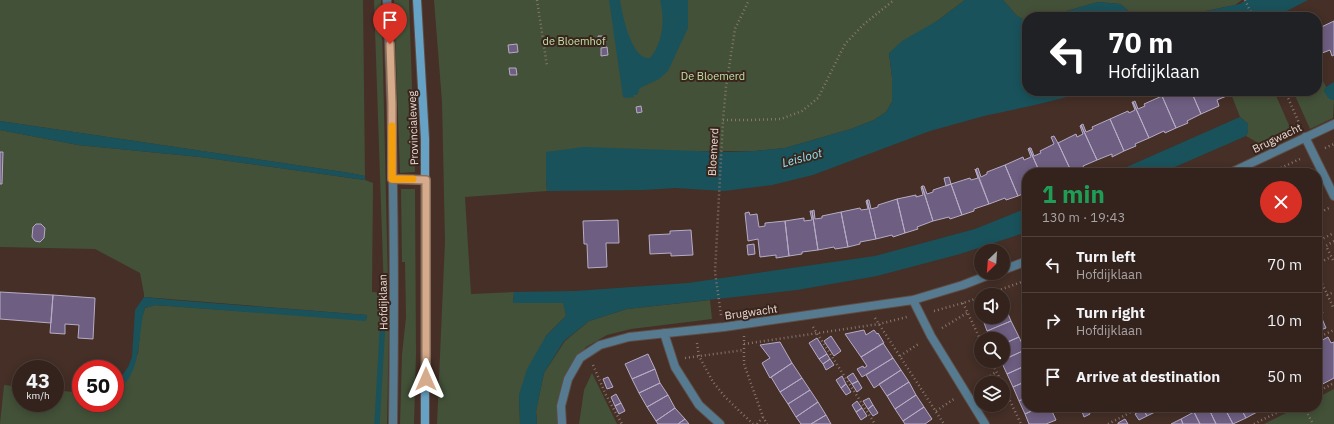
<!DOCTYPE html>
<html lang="en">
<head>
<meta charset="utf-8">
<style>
  :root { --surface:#34231d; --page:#3c2b26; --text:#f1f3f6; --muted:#a9a4a4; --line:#4e403b }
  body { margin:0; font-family:"IBM Plex Sans",sans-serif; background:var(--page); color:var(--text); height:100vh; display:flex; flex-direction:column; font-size:15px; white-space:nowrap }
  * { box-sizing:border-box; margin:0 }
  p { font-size:13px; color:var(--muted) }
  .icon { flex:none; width:22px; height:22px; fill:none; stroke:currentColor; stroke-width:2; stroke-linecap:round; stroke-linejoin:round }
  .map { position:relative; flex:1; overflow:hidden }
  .drawer { position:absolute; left:1022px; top:168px; width:300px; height:244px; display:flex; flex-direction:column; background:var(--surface); border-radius:16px; box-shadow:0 2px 10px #0003,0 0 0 1px var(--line) }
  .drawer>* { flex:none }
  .banner { position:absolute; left:1022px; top:12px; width:300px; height:84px; border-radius:16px; box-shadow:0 2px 10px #0003,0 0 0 1px var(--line); background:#202124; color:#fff; overflow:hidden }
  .needle { width:26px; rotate:205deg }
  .tools { position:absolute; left:974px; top:244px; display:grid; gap:8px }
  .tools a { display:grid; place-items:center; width:36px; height:36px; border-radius:50%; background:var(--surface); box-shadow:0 2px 10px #0003,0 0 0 1px var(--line); font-size:20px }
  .speed { position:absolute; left:12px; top:360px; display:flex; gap:8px; font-size:20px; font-weight:700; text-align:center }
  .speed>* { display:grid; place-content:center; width:52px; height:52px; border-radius:50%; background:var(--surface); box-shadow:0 2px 10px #0003,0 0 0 1px var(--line); line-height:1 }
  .speed small { font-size:10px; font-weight:400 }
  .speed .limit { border:6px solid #d22; background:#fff; color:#111 }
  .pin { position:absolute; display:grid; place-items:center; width:34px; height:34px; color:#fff; margin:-41px -17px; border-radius:50% 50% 50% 0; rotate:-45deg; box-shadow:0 0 4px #0007 }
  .pin .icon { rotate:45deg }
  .me { position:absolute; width:44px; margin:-22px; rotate:0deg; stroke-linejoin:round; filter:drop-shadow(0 0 3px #0008) }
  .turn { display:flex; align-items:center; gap:14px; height:84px; padding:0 20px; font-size:18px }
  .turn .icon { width:52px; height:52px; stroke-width:2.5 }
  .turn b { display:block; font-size:28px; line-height:34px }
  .round { display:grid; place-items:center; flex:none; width:42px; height:42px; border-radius:21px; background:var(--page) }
  .summary { display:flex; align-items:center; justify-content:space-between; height:68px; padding:0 20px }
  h1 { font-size:24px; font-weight:800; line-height:30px; color:#1e9e55 }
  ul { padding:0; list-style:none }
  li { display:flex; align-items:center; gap:12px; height:56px; padding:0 20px; border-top:1px solid var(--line) }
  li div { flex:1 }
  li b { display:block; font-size:15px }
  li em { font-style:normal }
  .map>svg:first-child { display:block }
</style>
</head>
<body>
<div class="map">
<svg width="1334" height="424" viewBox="0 0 1334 424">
  <rect width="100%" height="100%" fill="#452f27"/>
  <path fill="#435138" d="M 0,0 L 363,0 L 365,176 L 350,173 L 0,121 Z
    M 374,0 L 381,0 L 382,25 L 389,327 L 387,424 L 0,424 L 4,385 L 21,387 L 21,403 L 55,403 L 55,390 L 81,393 L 81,403 L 115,403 L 115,389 L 122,387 L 138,353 L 141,321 L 145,308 L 155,305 L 366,320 L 367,315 L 144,297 L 144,294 L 140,273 L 95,249 L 0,247 L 0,130 L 78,145 L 200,157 L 365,180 L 373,183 L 372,292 L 384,293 Z
    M 394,0 L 409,0 L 415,172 L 400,173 Z
    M 434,0 L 965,0 L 937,21 L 889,53 L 892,77 L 892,102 L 886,112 L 874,120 L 851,129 L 785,148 L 755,151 L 702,151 L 546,179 L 547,191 L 465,197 L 471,294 L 514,292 L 513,303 L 564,303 L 566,316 L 546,336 L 519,395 L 520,424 L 437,424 L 445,241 L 442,102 Z
    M 1003,0 L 1242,0 L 1235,5 L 1201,12 L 1190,17 L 1136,17 L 1120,4 L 1098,2 L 1046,17 L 1027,17 L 1027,21 L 1017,16 Z
    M 1317,68 L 1326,87 L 1324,91 L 1334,99 L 1333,118 L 1310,129 L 1293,91 L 1317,91 Z
    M 1230,91 L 1274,91 L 1292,132 L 1262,145 L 1246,136 L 1248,131 L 1248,124 L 1240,117 Z
    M 401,189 L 415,189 L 416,354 L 414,424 L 400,424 L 402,355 L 406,317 L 405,262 L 402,262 Z
    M 710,300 L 712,319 L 631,329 L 607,335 L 586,347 L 570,367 L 560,394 L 561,424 L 537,424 L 536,411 L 544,373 L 565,341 L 589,321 L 627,309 Z
    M 592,373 L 616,422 L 617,424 L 579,424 L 584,390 Z
    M 1334,389 L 1334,424 L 1264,424 L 1298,407 L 1317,407 L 1317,398 Z"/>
  <path fill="#19525b" d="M 609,0 L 620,0 C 622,14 630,51 644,57 C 646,58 648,58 650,58 C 663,43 665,19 660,0 L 688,0 L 688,28 L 668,71 L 659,79 L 640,88 L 637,95 L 633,95 L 634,97 L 626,98 L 623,97 Z
    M 965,0 L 1003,0 L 1017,16 L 1027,21 L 1027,91 L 1084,91 L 1067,97 L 1035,105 L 984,116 L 930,131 L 813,175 L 772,185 L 724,191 L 675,188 L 644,190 L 547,191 L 546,179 L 546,152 L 584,147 L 727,152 L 755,151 L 785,148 L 851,129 L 874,120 L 886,112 L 892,102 L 892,77 L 889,53 L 902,41 L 937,21 Z
    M 1246,0 L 1308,0 L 1275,17 L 1190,17 L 1201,12 L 1240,4 Z
    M 1098,2 L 1120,4 L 1136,17 L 1046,17 Z
    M 1334,82 L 1334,100 L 1333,100 L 1328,98 L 1324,91 L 1326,87 Z
    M 1240,117 L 1248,124 L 1248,131 L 1246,136 L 1161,173 L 1113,173 Z
    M 0,121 L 350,173 L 365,176 L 365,180 L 200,157 L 78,145 L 0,130 Z
    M 1027,208 L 1027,232 L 960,254 L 877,276 L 797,290 L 627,309 L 589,321 L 564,341 L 544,373 L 536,411 L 537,424 L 520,424 L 519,395 L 527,369 L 546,336 L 566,316 L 563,303 L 513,303 L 514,292 L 576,291 L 688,283 L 875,256 L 975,229 Z
    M 144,297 L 173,300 L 367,315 L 366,321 L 155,305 L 145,308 C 137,331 143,380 115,389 L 115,381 L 119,380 L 128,367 L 132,357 L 135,310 Z"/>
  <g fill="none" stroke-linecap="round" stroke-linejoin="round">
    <path stroke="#19525b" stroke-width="5.5" d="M 377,424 L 383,319"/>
  </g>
  <path fill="#6e5e82" stroke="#b6acc4" d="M 1334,21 L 1334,55 L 1332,56 L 1330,50 L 1317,55 L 1317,29 Z
    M 598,36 L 605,36 L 606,42 L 599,43 Z
    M 517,44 L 518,52 L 509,53 L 508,45 Z
    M 607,47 L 608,55 L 601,56 L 601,48 Z
    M 509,68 L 516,68 L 517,75 L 510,75 Z
    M 1172,91 L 1191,91 L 1201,114 L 1187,121 L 1188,123 L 1176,128 L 1162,96 Z
    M 1191,91 L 1227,91 L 1229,95 L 1217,100 L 1219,106 L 1201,114 Z
    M 1162,96 L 1176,128 L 1165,133 L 1164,131 L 1149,138 L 1133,102 L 1135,101 L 1138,109 L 1145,106 L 1144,104 Z
    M 1132,102 L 1133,102 L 1149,138 L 1135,144 L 1136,146 L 1124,151 L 1110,119 L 1128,111 L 1129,113 L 1135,110 Z
    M 641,106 L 642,112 L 637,113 L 636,107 Z
    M 1110,119 L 1124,151 L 1112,157 L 1112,154 L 1097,160 L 1081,125 L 1083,124 L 1086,132 L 1093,129 L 1092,127 Z
    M 1081,125 L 1097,160 L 1083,166 L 1084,168 L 1072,173 L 1058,143 L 1076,134 L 1077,137 L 1083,134 L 1080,126 Z
    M 1054,136 L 1058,143 L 1072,173 L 1040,173 L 1029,148 L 1031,148 L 1034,156 L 1041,153 L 1040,151 L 1054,144 L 1051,137 Z
    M 1029,148 L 1040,173 L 1027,173 L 1027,192 L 1018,196 L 1005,165 L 1023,157 L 1024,160 L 1031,157 L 1028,149 Z
    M 0,152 L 3,152 L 2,184 L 0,184 Z
    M 1005,165 L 1018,196 L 1006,200 L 1005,198 L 989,204 L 976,169 L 978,168 L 981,177 L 987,174 L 987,172 Z
    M 975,169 L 989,204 L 974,209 L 974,211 L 962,215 L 951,184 L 970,178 L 971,180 L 978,178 Z
    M 949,177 L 951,184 L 946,186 L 944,178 Z
    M 951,184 L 962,215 L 950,219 L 949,217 L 933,221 L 922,186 L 924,186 L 927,194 L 933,192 L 933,190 Z
    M 922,186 L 933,221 L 917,227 L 918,229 L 905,233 L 897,199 L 916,195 L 916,197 L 923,195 L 921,187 Z
    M 897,199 L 905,233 L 893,237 L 892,235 L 876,239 L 867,200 L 869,200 L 871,209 L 878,207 L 878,205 Z
    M 867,200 L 876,239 L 860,242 L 860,244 L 848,247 L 841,212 L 860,208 L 861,210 L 868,209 L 866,201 Z
    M 814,210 L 815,219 L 822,218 L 822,216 L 841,212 L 848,247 L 835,249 L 834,247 L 818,250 L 812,211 Z
    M 810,211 L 812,211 L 818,250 L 802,252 L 802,254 L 789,256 L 785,221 L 804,218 L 804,221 L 812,220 Z
    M 749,212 L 750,215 L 757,214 L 759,227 L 765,226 L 765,223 L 785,221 L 789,256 L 776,258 L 776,255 L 760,257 L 758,239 L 748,241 L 745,213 Z
    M 618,220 L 619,243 L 606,243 L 607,267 L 588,268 L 587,244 L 584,244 L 583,221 Z
    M 36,224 L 41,224 L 45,228 L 44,238 L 40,242 L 35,241 L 32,237 L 33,227 Z
    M 691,230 L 693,255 L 671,256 L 671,253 L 650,254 L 649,235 L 670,234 L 670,231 Z
    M 754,244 L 755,254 L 748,255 L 747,245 Z
    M 0,292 L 53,295 L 51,323 L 0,319 Z
    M 53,295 L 95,298 L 93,339 L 78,338 L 79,325 L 65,324 L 65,334 L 50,333 Z
    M 1317,301 L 1323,313 L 1317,316 Z
    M 1003,302 L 1011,321 L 987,331 L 982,317 L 1003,317 Z
    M 1320,314 L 1326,328 L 1318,331 L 1317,316 Z
    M 1011,321 L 1019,337 L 1003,344 L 1003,339 L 991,339 L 988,332 L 987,331 Z
    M 864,330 L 866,335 L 874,330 L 877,334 L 878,333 L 884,343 L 861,357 L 845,334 Z
    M 831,336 L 841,351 L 834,356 L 824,341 Z
    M 1019,337 L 1025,350 L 1003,360 L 1003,344 Z
    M 1328,337 L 1331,343 L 1334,342 L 1334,378 L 1317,387 L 1317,343 Z
    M 817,338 L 827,354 L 819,359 L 809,343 Z
    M 780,342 L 792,363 L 770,378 L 762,363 L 770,358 L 760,345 Z
    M 883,343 L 893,358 L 862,377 L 857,369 L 863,366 L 864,368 L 867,366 L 861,357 Z
    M 1027,349 L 1027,365 L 1007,374 L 1001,361 Z
    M 648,354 L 655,369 L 632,379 L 625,364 Z
    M 827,354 L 830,359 L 823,364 L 819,359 Z
    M 893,358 L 901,370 L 874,388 L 866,375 Z
    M 830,359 L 834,365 L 826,370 L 823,364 Z
    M 792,363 L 802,378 L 780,392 L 771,377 Z
    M 1027,365 L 1027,381 L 1013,387 L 1007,374 Z
    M 655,369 L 660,383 L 639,393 L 632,379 Z
    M 901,370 L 909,382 L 887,396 L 879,384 Z
    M 853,373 L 858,381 L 852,384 L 847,377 Z
    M 842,376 L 846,384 L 841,388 L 836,380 Z
    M 608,377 L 613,387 L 607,389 L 603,379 Z
    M 802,378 L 810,390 L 788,404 L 780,392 Z
    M 858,381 L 862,388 L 857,392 L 852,384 Z
    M 1027,381 L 1027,397 L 1019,401 L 1013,387 Z
    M 909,382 L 916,395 L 895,409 L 887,396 Z
    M 660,383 L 668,395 L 647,407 L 639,393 Z
    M 846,384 L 851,392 L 846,395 L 841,388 Z
    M 810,390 L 818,402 L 796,417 L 788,404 Z
    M 616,394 L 621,403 L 615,406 L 611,397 Z
    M 668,395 L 675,408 L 656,421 L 647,407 Z
    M 916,395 L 924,407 L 903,421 L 895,409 Z
    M 1027,397 L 1027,407 L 1040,407 L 1025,414 L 1019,401 Z
    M 869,398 L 873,405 L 868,409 L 863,401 Z
    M 857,401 L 862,408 L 856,412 L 852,405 Z
    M 818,402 L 826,415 L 811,424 L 801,424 L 796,417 Z
    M 621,403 L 625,411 L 619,414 L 615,406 Z
    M 873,405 L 878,413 L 873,416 L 868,409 Z
    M 924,407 L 932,419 L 925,424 L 905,424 L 903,421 Z
    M 1040,407 L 1050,407 L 1056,420 L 1046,424 L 1029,424 L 1025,414 Z
    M 1084,407 L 1087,407 L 1090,414 L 1084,417 L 1081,409 Z
    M 1091,407 L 1098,407 L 1100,410 L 1094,412 Z
    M 1148,407 L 1152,407 L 1155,412 L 1147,416 L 1143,409 Z
    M 1204,407 L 1208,407 L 1216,424 L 1200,424 L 1194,412 Z
    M 1208,407 L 1224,407 L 1233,424 L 1216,424 Z
    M 1224,407 L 1240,407 L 1246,418 L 1233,424 Z
    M 1240,407 L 1257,407 L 1259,411 L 1246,418 Z
    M 675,408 L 685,419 L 678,424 L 658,424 L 656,421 Z
    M 862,408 L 867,416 L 861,420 L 856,412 Z
    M 1143,409 L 1147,416 L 1139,420 L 1135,414 Z
    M 1194,412 L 1200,424 L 1183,424 L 1181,419 Z
    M 826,415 L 831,424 L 811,424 Z
    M 685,419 L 689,424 L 678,424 Z
    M 1125,419 L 1128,424 L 1118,424 L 1118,423 Z
    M 1181,419 L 1183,424 L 1171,424 Z"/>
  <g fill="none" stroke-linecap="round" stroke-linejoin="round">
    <defs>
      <path id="street" d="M 387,0 C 394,141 395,283 393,424
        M 1305,137 L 1334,196
        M 1230,173 L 1334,124
        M 392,179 L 426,180
        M 1003,270 L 1027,261
        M 913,300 L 931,336 L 985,424
        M 664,333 L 675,367 L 699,405 L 720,424
        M 562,424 L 561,406 L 568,379 L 580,358 L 600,345 L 629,337 L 724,327 L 913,300 L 963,285 L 994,273"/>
      <path id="secondary" d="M 417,0 L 425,139 L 425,424"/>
    </defs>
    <use href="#street" stroke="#5f4b43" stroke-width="10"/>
    <use href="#secondary" stroke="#5f4b43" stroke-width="10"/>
    <path stroke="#88766e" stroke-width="2.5" stroke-dasharray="1 3" stroke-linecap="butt" d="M 537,0 L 547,66
      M 1245,0 L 1253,17
      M 1285,91 L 1300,125
      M 723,120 L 749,120 L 781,119 L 802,111 L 818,98 L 845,44 L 864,24 L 894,0
      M 1325,148 L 1334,144
      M 1270,173 L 1300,159
      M 1317,204 L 1323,201
      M 1317,214 L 1329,208
      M 1317,230 L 1322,239 L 1334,233
      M 1334,241 L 1326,246 L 1334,262
      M 1317,264 L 1331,257
      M 1317,273 L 1334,309
      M 986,295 L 1027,280
      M 1327,295 L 1334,292
      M 963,303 L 981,341
      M 934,311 L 963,303 L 981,297
      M 721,315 L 715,272 L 723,120 L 726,87 L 735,29 L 749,0
      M 875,318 L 944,424
      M 813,327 L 875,424
      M 942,328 L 967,313
      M 744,336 L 744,364 L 763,417 L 767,424
      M 1317,338 L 1334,330
      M 697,343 L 699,356 L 713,382 L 726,398 L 753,424
      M 744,344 L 879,324 L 907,317
      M 900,356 L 920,343
      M 685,358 L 744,350
      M 991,361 L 1002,383
      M 593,365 L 606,395 L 622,424
      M 977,385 L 996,372
      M 1003,386 L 1021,424
      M 1317,392 L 1334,383
      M 1089,407 L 1092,414
      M 1304,407 L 1313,424
      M 936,411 L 954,399
      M 757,424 L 763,417
      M 1108,424 L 1141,407
      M 1254,424 L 1288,407"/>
    <use href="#street" stroke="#567b91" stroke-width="8"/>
    <use href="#secondary" stroke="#66a2c5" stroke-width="8"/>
  </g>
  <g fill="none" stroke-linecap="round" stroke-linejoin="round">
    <defs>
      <path id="route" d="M 390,44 L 392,104 L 392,179 L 426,180 L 426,379"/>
    </defs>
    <use href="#route" stroke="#8b6f5a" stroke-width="10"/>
    <use href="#route" stroke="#d6ab8b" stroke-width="7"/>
    <path stroke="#f59e0b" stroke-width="7" d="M 392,126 L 392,179 L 413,179"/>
  </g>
  <g text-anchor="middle" stroke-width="4" stroke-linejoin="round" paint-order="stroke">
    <g font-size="11" fill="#bee2a5" stroke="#3a251d">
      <text x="574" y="45">de Bloemhof</text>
      <text x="713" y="80">De Bloemerd</text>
    </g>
    <g font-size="11" fill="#eadcd6" stroke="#3a251d">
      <text transform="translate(413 128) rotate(-92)" y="4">Provincialeweg</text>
      <text transform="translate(1277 138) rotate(-26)" y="4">Brugwacht</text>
      <text transform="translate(713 152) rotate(-87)" y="4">Bloemerd</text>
      <text transform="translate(383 302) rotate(-91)" y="4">Hofdijklaan</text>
      <text transform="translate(751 312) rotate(-8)" y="4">Brugwacht</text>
    </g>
    <g font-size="12" font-style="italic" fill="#8be5f6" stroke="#3a251d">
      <text transform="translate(802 158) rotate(-15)" y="4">Leisloot</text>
    </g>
  </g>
</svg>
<div class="tools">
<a><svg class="needle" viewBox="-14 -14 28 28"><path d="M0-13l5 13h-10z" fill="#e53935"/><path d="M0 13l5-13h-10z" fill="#a9a4a4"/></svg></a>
<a><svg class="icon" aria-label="sound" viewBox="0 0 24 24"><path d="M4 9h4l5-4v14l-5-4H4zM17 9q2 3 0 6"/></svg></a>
<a><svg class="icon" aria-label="search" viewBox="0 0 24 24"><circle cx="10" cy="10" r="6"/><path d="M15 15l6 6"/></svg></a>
<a><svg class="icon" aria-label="layers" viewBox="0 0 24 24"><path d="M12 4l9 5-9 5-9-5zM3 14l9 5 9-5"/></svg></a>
</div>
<div class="speed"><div>43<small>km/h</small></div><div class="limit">50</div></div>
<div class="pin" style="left:390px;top:44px;background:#d93025"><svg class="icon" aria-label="arrive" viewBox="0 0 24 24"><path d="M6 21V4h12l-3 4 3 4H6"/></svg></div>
<svg class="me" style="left:426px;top:379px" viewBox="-20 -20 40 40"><path d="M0-17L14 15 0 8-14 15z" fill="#d6ab8b" stroke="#fff" stroke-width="4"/></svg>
<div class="banner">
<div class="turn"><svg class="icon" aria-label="left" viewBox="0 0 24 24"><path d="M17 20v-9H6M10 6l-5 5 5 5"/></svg><div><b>70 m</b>Hofdijklaan</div></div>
</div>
<section class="drawer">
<div class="summary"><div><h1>1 min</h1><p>130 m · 19:43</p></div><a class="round" style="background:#d93025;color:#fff"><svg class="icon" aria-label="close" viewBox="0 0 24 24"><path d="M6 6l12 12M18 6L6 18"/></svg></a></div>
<ul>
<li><svg class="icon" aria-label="left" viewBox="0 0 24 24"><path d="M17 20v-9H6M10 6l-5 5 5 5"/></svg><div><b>Turn left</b><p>Hofdijklaan</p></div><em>70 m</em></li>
<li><svg class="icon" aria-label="right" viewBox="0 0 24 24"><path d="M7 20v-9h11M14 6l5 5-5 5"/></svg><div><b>Turn right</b><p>Hofdijklaan</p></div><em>10 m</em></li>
<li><svg class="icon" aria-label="arrive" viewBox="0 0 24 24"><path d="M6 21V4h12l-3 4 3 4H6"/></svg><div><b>Arrive at destination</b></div><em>50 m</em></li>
</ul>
</section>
</div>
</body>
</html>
